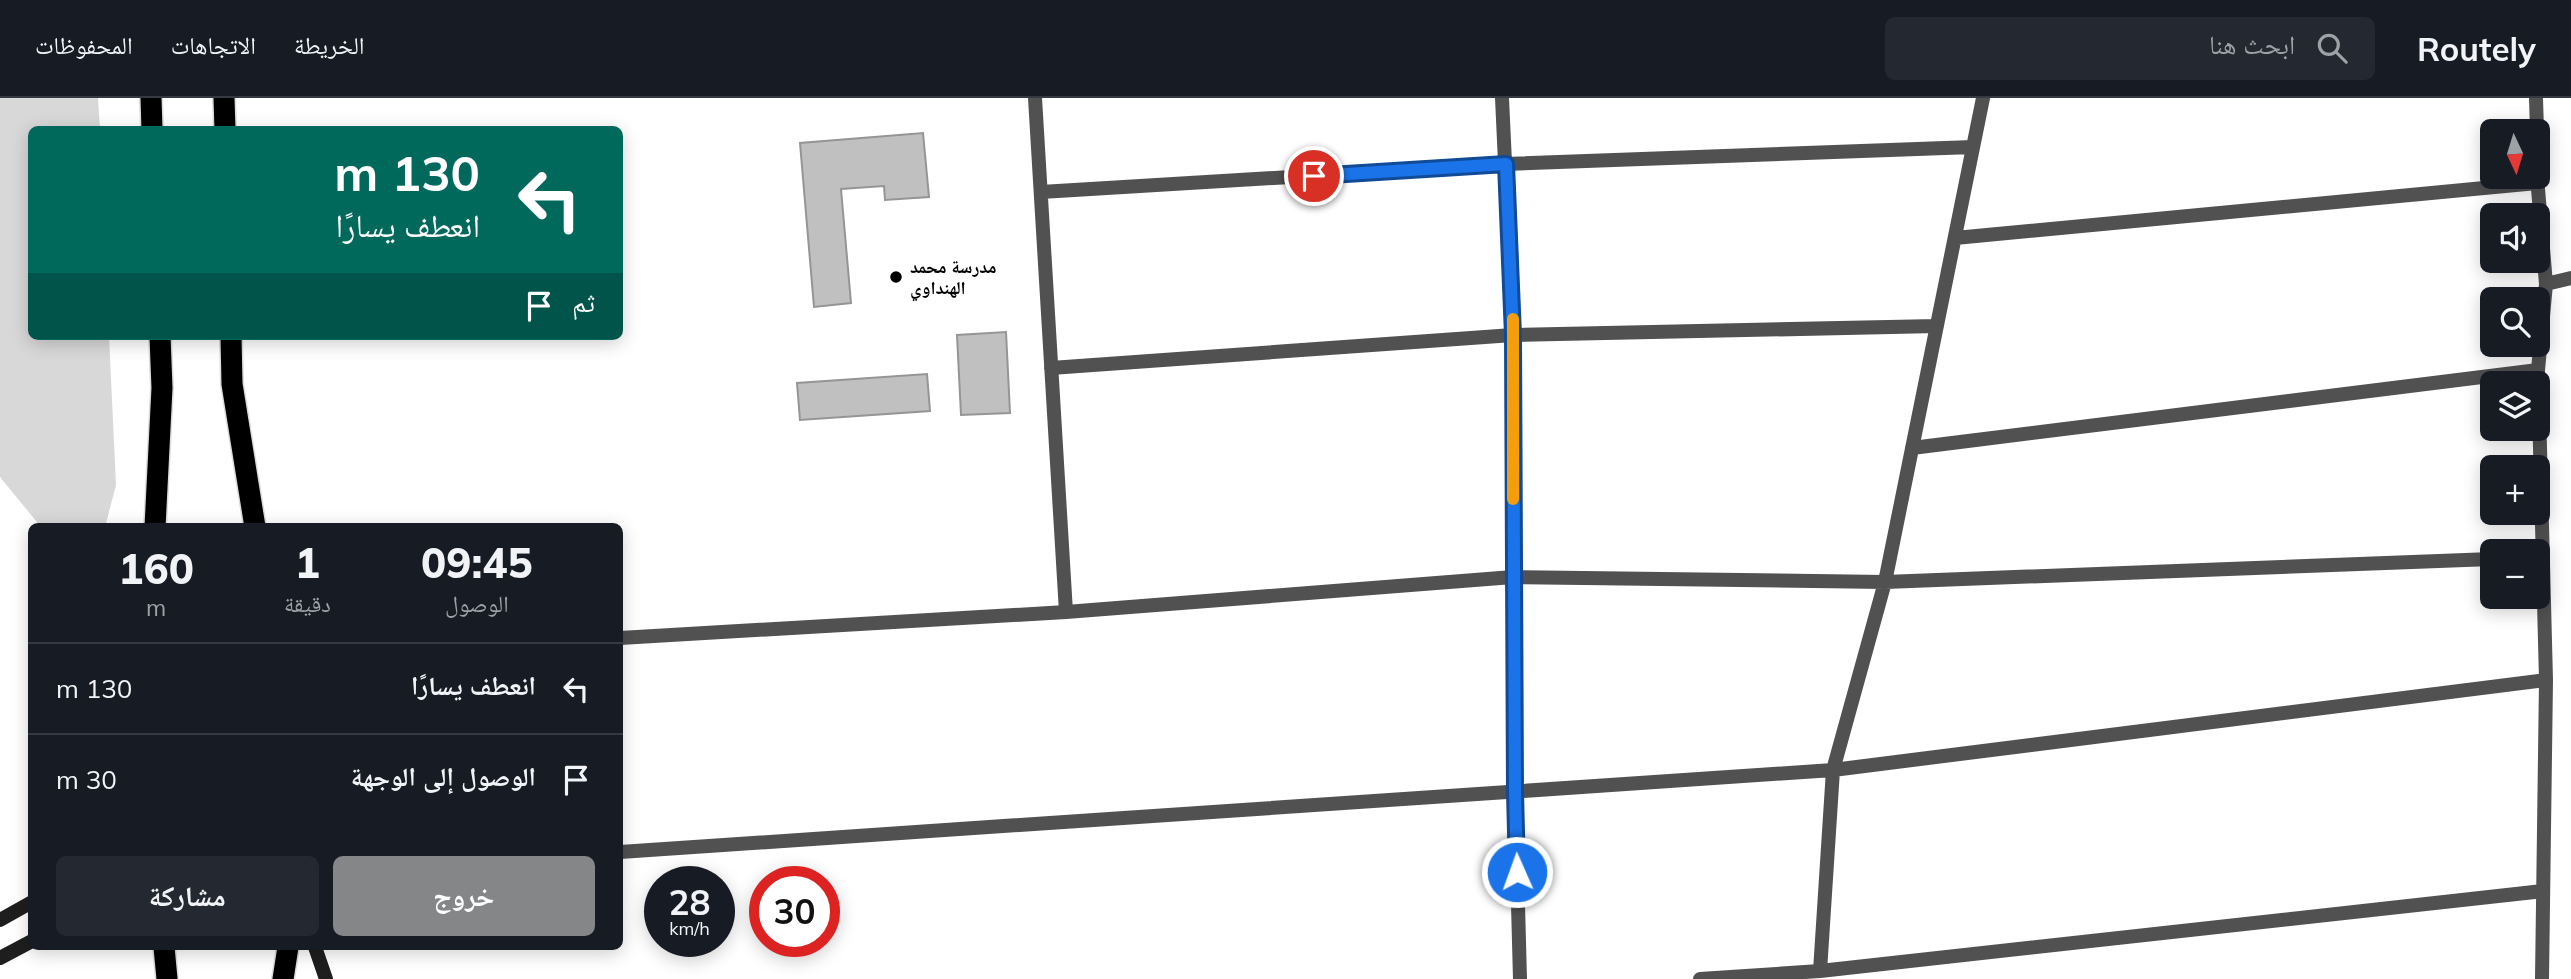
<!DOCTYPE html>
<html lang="ar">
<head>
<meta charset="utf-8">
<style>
  :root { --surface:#171b24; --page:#242831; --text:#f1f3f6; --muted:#9ea1a6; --line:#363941; --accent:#858687 }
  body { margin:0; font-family:Mulish,"Noto Naskh Arabic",sans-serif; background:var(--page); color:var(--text); direction:rtl; height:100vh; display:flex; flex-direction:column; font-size:26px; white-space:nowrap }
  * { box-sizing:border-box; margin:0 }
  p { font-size:23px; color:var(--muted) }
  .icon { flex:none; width:38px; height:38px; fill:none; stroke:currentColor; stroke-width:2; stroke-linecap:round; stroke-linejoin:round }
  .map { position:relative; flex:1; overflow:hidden; direction:ltr }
  .panel { position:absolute; left:28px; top:425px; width:595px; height:427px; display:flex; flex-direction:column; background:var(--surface); border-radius:10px; box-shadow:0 4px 18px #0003; direction:rtl }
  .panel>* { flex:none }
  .hud { position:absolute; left:28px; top:28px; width:595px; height:214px; border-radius:10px; box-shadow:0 4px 18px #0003; direction:rtl; background:#00695c; color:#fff; overflow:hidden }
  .needle { width:46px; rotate:176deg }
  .fabs { position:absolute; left:2480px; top:21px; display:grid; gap:14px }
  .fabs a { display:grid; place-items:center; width:70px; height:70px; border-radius:10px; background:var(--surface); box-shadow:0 4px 18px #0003; font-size:35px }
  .speed { position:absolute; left:644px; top:768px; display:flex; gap:14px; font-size:35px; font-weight:700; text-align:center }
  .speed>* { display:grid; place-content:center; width:91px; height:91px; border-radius:50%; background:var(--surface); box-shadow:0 4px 18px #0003; line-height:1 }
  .speed small { font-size:18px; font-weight:400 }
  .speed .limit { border:10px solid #d22; background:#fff; color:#111 }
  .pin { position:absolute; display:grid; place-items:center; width:60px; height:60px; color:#fff; margin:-30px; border:4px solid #fff; border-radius:50%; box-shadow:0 2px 7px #0007 }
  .me { position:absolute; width:77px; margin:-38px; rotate:358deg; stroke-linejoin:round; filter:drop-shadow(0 0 5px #0008) }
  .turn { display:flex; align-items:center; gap:24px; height:147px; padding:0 28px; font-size:32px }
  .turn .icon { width:91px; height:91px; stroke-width:2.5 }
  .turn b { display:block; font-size:49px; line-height:60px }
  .then { display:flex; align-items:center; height:66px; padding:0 28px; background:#0003; gap:14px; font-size:26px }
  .eta { display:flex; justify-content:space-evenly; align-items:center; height:119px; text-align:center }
  .eta b { font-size:42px; font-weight:800; line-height:49px }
  .button { display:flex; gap:14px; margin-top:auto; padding:14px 28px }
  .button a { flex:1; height:80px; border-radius:10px; background:var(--accent); color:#fff; font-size:28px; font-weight:800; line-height:80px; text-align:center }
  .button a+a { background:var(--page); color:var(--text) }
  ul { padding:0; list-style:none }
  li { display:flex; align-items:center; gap:21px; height:91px; padding:0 28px; border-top:2px solid var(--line) }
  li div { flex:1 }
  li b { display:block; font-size:26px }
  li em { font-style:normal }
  header { display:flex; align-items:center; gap:42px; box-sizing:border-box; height:98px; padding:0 35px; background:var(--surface); border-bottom:2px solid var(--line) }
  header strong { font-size:33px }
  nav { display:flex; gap:38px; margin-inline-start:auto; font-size:24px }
  .search { width:490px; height:63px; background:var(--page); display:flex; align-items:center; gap:18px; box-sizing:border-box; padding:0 24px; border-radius:10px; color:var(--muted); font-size:26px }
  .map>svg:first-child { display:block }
</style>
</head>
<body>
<header>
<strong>Routely</strong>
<div class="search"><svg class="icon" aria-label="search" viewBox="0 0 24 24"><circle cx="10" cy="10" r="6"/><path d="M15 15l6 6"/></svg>ابحث هنا</div>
<nav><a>الخريطة</a><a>الاتجاهات</a><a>المحفوظات</a></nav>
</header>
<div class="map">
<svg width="2571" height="881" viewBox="0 0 2571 881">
  <rect width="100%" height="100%" fill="#fff"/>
  <path fill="#d8d8d8" d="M 0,0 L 98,0 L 100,31 L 32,32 L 32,238 L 109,238 L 116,387 L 105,429 L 41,429 L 0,379 Z"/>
  <path fill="#c0c0c0" stroke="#959595" stroke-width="2" d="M 923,35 L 929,99 L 885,102 L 884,88 L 841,91 L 851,205 L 814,209 L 800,45 Z
    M 1006,234 L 1010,315 L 961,317 L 957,237 Z
    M 927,276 L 930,313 L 800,322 L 797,285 Z"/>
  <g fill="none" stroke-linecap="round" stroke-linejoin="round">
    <defs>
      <path id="highway" d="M 151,0 L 152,32
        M 224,0 L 225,32
        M 231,238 L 232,286 L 255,429
        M 155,429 L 162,290 L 160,238
        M 164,849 L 167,881
        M 283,881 L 288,849"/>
    </defs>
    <use href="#highway" stroke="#dbdbdb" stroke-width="24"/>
    <path stroke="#515151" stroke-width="14" d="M 1035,0 L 1066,514
      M 1502,0 L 1513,237 L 1515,694 L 1520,881
      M 2536,0 L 2537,33
      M 2537,79 L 2546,186 L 2538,272 L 2546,582 L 2542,881
      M 1041,94 L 1505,66 L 1973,49
      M 1955,140 L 2537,85
      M 2546,186 L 2571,180
      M 1051,270 L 1513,237 L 1937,228
      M 1912,350 L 2538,272
      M 620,540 L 1066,514 L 1513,479 L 1885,484 L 2492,461
      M 620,754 L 1833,672 L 2546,582
      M 1820,873 L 1833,672 L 1885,484 L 1983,0
      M 1700,881 L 1820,873 L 2543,793"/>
    <path stroke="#1e1e1e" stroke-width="14" d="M 0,822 L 32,804
      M 315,849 L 326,881
      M 0,860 L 32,843"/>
    <use href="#highway" stroke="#000" stroke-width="21"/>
  </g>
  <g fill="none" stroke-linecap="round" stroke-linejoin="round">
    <defs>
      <path id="route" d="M 1314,78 L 1506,66 L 1513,237 L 1515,694 L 1517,774"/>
    </defs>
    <use href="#route" stroke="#114b97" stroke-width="18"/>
    <use href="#route" stroke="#1a73e8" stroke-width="12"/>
    <path stroke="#f59e0b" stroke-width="12" d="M 1513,221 L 1513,401"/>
  </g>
  <circle fill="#000" stroke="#fff" stroke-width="2.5" cx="896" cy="179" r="7"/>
  <g text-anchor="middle" stroke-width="7" stroke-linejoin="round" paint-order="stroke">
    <g font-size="18" font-weight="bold" fill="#000" stroke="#fff" text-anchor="start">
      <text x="910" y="175">مدرسة محمد<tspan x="910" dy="21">الهنداوي</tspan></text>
    </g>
  </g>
</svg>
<div class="fabs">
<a><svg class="needle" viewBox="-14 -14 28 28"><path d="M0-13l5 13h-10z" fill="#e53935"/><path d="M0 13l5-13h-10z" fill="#9ea1a6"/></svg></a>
<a><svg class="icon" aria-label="sound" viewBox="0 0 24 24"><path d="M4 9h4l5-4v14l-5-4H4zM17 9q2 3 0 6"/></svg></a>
<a><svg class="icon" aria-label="search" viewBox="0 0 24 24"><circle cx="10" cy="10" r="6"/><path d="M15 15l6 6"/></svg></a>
<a><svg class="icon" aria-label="layers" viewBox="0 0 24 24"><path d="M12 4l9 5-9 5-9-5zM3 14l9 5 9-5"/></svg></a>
<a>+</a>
<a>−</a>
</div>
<div class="speed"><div>28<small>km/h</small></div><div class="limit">30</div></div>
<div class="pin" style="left:1314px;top:78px;background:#d93025"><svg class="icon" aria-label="arrive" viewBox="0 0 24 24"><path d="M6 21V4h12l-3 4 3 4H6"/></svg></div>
<svg class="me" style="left:1517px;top:774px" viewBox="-20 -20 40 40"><circle r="17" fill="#1a73e8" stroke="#fff" stroke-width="3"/><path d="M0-11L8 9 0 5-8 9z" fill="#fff"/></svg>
<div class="hud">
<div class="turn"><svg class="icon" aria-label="left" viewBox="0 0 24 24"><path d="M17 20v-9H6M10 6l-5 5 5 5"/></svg><div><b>130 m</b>انعطف يسارًا</div></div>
<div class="then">ثم<svg class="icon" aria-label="arrive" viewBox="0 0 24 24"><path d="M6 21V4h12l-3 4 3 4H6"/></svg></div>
</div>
<section class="panel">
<div class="eta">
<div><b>09:45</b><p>الوصول</p></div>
<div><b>1</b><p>دقيقة</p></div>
<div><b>160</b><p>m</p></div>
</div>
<ul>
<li><svg class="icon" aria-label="left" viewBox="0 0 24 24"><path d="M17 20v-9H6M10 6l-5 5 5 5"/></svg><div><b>انعطف يسارًا</b></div><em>130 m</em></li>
<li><svg class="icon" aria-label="arrive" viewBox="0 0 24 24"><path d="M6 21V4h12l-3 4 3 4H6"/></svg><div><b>الوصول إلى الوجهة</b></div><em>30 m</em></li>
</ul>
<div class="button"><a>خروج</a><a>مشاركة</a></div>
</section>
</div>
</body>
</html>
